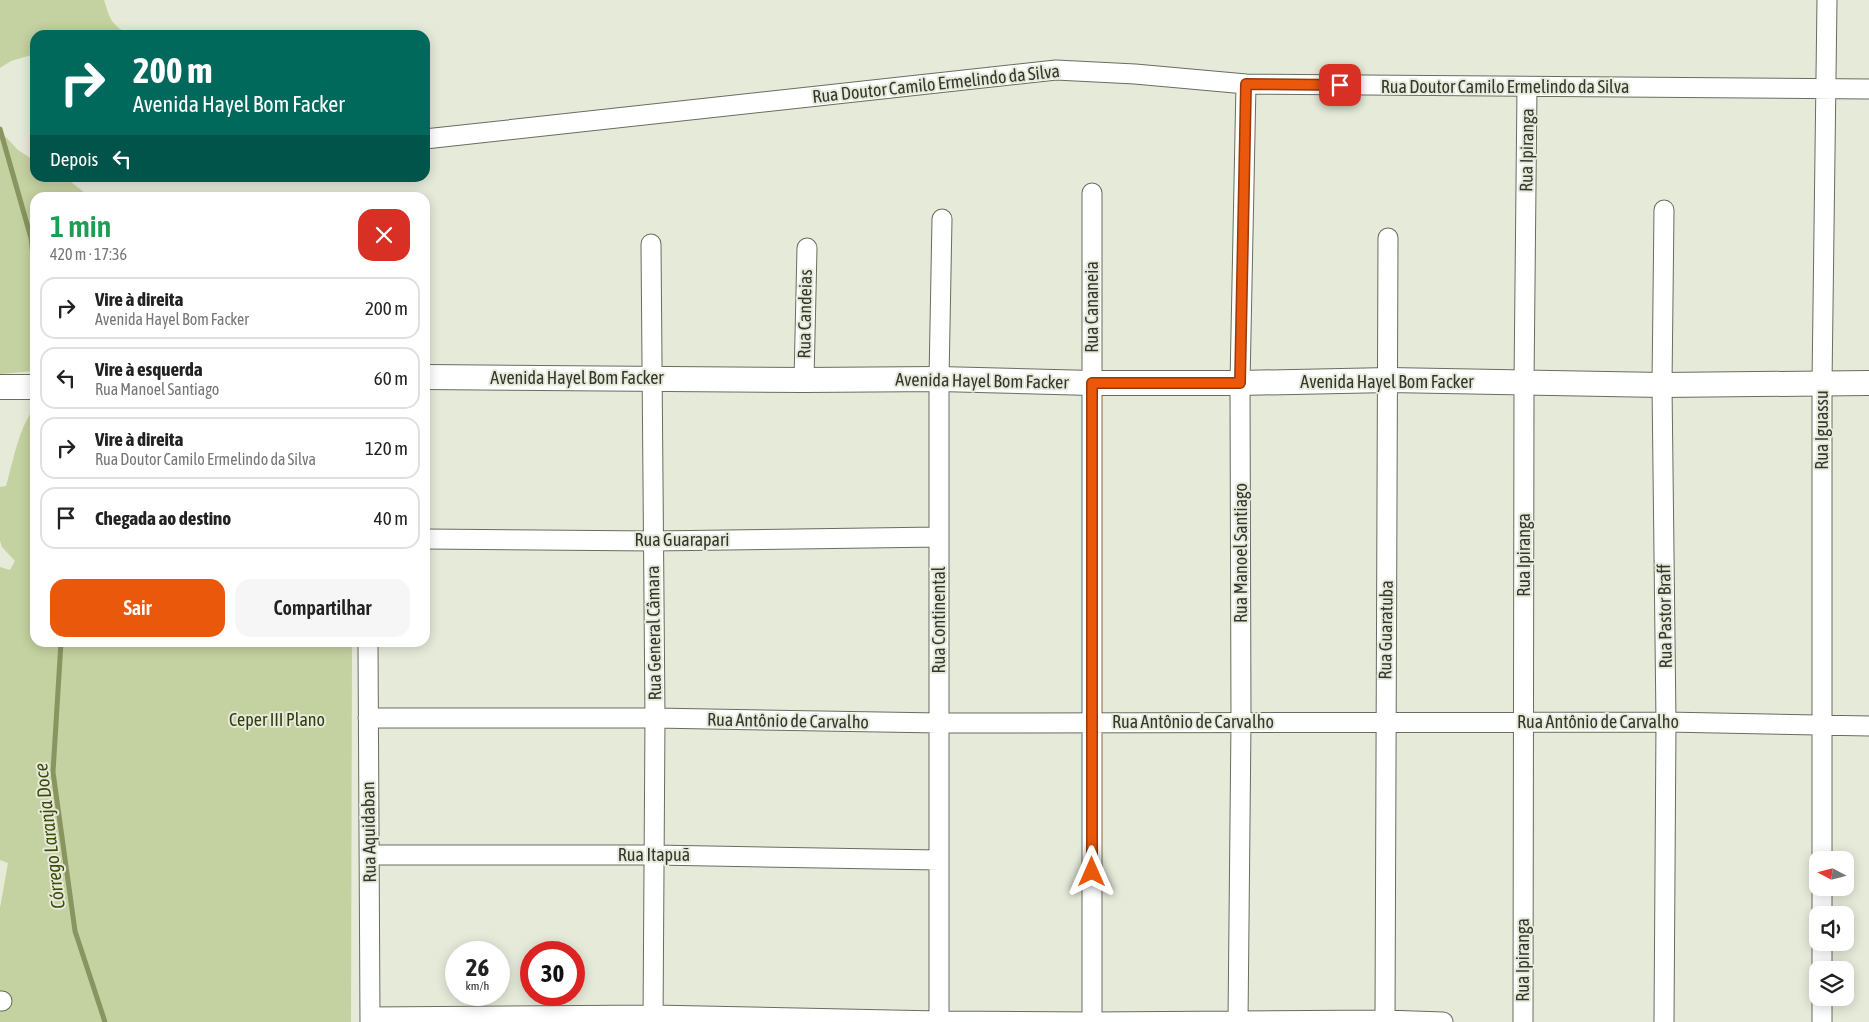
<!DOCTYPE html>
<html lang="pt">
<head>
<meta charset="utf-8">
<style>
  :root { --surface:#fff; --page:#f6f6f6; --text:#222; --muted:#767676; --line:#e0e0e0; --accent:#ea580c }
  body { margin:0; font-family:"Asap Condensed",sans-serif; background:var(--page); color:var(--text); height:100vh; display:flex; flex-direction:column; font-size:19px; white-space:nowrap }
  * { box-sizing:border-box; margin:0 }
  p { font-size:16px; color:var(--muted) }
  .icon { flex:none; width:28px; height:28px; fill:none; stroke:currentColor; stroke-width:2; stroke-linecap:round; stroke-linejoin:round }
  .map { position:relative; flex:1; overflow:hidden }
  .side { position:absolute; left:30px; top:192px; width:400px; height:455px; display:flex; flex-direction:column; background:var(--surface); border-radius:15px; box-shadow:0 2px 12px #0003 }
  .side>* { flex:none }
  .guide { position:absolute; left:30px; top:30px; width:400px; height:152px; border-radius:15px; box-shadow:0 2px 12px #0003; background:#00695c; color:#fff; overflow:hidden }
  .needle { width:32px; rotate:277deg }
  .tools { position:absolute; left:1809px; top:851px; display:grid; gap:10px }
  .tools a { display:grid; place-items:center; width:45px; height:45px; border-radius:10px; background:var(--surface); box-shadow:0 2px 12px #0003; font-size:25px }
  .speed { position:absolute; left:445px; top:941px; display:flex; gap:10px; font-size:25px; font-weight:700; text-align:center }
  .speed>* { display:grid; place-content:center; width:65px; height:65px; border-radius:50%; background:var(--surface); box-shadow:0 2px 12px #0003; line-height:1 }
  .speed small { font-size:12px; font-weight:400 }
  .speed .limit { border:8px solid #d22; background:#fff; color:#111 }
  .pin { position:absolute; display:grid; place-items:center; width:42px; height:42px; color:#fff; margin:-21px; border-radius:10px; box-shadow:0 2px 8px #0006 }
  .me { position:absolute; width:55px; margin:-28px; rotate:0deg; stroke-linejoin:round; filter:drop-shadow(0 0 4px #0008) }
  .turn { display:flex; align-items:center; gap:18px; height:105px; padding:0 20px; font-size:22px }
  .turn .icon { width:65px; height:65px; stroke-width:2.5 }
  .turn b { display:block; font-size:35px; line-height:42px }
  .then { display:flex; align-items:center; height:48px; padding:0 20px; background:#0003; gap:10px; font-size:19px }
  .round { display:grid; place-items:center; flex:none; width:52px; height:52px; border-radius:15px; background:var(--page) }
  .overview { display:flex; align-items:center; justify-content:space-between; height:85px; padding:0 20px }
  h1 { font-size:30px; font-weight:600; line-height:38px; color:#1e9e55 }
  .action { display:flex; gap:10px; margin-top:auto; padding:10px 20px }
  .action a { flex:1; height:58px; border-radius:15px; background:var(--accent); color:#fff; font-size:20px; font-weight:600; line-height:58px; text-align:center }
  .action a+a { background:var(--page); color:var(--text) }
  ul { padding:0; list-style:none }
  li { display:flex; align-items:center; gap:15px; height:62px; margin:0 10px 8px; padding:0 10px; border:2px solid var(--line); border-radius:15px }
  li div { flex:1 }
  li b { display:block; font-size:19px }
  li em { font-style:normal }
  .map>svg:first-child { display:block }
</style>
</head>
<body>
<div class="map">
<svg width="1869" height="1022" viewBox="0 0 1869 1022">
  <rect width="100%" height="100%" fill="#e5ead9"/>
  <path fill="#c4d1a0" d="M 0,0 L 104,0 C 110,20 112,26 131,35 L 35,35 L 35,54 L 11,61 L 0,68 Z
    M 0,131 L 18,150 L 35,161 L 35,178 L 66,178 L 90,197 L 35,198 L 35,371 L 0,374 Z
    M 35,407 L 35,642 L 352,643 L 351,1022 L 0,1022 L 0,908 L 8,863 L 0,860 L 0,567 L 10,570 L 15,561 L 2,547 L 0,541 L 0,487 L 6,486 C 14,459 18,429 35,407 Z"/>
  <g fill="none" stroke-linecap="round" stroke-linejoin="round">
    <path stroke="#889560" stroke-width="5" d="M 0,129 L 31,238 L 35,272
      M 61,642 L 53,772 L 75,931 L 105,1022"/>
    <defs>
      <path id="minor" d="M 425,139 L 1056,70 L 1135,74 L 1246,84 L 1869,89
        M 1092,193 L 1092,1022
        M 651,244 L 655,718 L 653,1022
        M 804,380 L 807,248
        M 425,539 L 653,541 L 939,537
        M 368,642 L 370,1022
        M 368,718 L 655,718 L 939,723 L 1666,722 L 1869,726
        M 369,855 L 655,855 L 938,860
        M 1822,860 L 1822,384 L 1827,0
        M 1822,915 L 1822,888
        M 1822,970 L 1822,942
        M 0,1001 L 2,1001
        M 370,1017 L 653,1015 L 939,1021 L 1092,1022 L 1385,1020 L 1443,1022
        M 939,1022 L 939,379 L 942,219
        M 1238,1022 L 1241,722 L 1240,383 L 1246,84
        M 1385,1022 L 1388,238
        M 1523,1022 L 1524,383 L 1527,87
        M 1664,1022 L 1666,722 L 1662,385 L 1664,210
        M 1822,1022 L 1822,998"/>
      <path id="tertiary" d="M 425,377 L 804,380 L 939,379 L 1092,383 L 1240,383 L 1389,380 L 1662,385 L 1869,383
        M 0,387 L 35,387"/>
    </defs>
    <use href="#minor" stroke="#696d5f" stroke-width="21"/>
    <use href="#tertiary" stroke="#696d5f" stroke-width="26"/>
    <use href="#minor" stroke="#fff" stroke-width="19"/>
    <use href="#tertiary" stroke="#fff" stroke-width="24"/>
  </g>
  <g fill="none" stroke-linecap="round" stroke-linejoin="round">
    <defs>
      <path id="route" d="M 1092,872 L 1092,383 L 1240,383 L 1246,84 L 1340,85"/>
    </defs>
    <use href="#route" stroke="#983908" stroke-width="12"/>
    <use href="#route" stroke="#ea580c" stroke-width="9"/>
  </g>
  <g text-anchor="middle" stroke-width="4" stroke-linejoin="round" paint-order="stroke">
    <g font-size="18" fill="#343630" stroke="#e5ead9">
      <text transform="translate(936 84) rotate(-6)" y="6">Rua Doutor Camilo Ermelindo da Silva</text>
      <text x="1505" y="93">Rua Doutor Camilo Ermelindo da Silva</text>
      <text transform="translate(1527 150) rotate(-89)" y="6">Rua Ipiranga</text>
      <text transform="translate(1092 307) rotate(-90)" y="6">Rua Cananeia</text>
      <text transform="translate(805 314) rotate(-89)" y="6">Rua Candeias</text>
      <text x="577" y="384">Avenida Hayel Bom Facker</text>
      <text transform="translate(982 381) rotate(1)" y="6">Avenida Hayel Bom Facker</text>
      <text x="1387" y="388">Avenida Hayel Bom Facker</text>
      <text transform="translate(1822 430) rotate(-90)" y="6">Rua Iguassu</text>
      <text x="682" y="546">Rua Guarapari</text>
      <text transform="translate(1241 553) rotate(-90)" y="6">Rua Manoel Santiago</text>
      <text transform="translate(1524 555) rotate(-90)" y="6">Rua Ipiranga</text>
      <text transform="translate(1665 616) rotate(-91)" y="6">Rua Pastor Braff</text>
      <text transform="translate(939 620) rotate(-90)" y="6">Rua Continental</text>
      <text transform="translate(1386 630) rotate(-89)" y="6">Rua Guaratuba</text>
      <text transform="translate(654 633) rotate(-91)" y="6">Rua General Câmara</text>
      <text transform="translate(788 721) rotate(1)" y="6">Rua Antônio de Carvalho</text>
      <text x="1193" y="728">Rua Antônio de Carvalho</text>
      <text x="1598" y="728">Rua Antônio de Carvalho</text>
      <text transform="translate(369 832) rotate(-91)" y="6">Rua Aquidaban</text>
      <text x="654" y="861">Rua Itapuã</text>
      <text transform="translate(1523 960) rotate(-90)" y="6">Rua Ipiranga</text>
    </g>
    <g font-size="18" fill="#333b12" stroke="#e5ead9">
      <text x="277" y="726">Ceper III Plano</text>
    </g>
    <g font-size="19" font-style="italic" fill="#3e490a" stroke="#e5ead9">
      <text transform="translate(49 836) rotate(-97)" y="7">Córrego Laranja Doce</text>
    </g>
  </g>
</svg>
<div class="tools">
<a><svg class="needle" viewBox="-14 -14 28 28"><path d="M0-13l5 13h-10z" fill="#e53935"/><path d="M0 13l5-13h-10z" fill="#767676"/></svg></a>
<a><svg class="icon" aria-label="sound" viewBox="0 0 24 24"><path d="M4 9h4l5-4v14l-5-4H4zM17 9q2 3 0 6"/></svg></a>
<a><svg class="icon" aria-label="layers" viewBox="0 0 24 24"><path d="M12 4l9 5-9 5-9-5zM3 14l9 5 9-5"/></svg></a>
</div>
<div class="speed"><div>26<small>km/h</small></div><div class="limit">30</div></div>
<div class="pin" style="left:1340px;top:85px;background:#d93025"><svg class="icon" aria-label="arrive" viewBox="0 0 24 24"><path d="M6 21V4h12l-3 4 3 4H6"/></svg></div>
<svg class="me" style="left:1092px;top:872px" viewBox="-20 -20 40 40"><path d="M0-17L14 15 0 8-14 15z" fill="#ea580c" stroke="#fff" stroke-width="4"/></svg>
<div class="guide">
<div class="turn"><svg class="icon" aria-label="right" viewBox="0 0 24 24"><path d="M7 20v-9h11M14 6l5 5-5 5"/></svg><div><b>200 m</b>Avenida Hayel Bom Facker</div></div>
<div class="then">Depois<svg class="icon" aria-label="left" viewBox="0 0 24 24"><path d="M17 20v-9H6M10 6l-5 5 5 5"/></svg></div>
</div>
<section class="side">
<div class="overview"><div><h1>1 min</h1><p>420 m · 17:36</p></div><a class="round" style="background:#d93025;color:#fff"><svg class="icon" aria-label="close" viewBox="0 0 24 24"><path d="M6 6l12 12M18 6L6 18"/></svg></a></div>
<ul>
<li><svg class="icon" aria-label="right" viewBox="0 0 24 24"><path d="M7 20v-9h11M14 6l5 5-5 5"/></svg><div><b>Vire à direita</b><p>Avenida Hayel Bom Facker</p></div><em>200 m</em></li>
<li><svg class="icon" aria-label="left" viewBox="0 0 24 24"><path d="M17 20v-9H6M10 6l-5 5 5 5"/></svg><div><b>Vire à esquerda</b><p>Rua Manoel Santiago</p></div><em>60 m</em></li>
<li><svg class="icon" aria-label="right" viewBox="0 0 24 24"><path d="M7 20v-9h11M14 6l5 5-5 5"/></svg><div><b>Vire à direita</b><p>Rua Doutor Camilo Ermelindo da Silva</p></div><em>120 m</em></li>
<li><svg class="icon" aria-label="arrive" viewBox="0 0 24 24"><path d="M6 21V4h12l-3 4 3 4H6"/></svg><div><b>Chegada ao destino</b></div><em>40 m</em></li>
</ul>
<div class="action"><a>Sair</a><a>Compartilhar</a></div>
</section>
</div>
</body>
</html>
